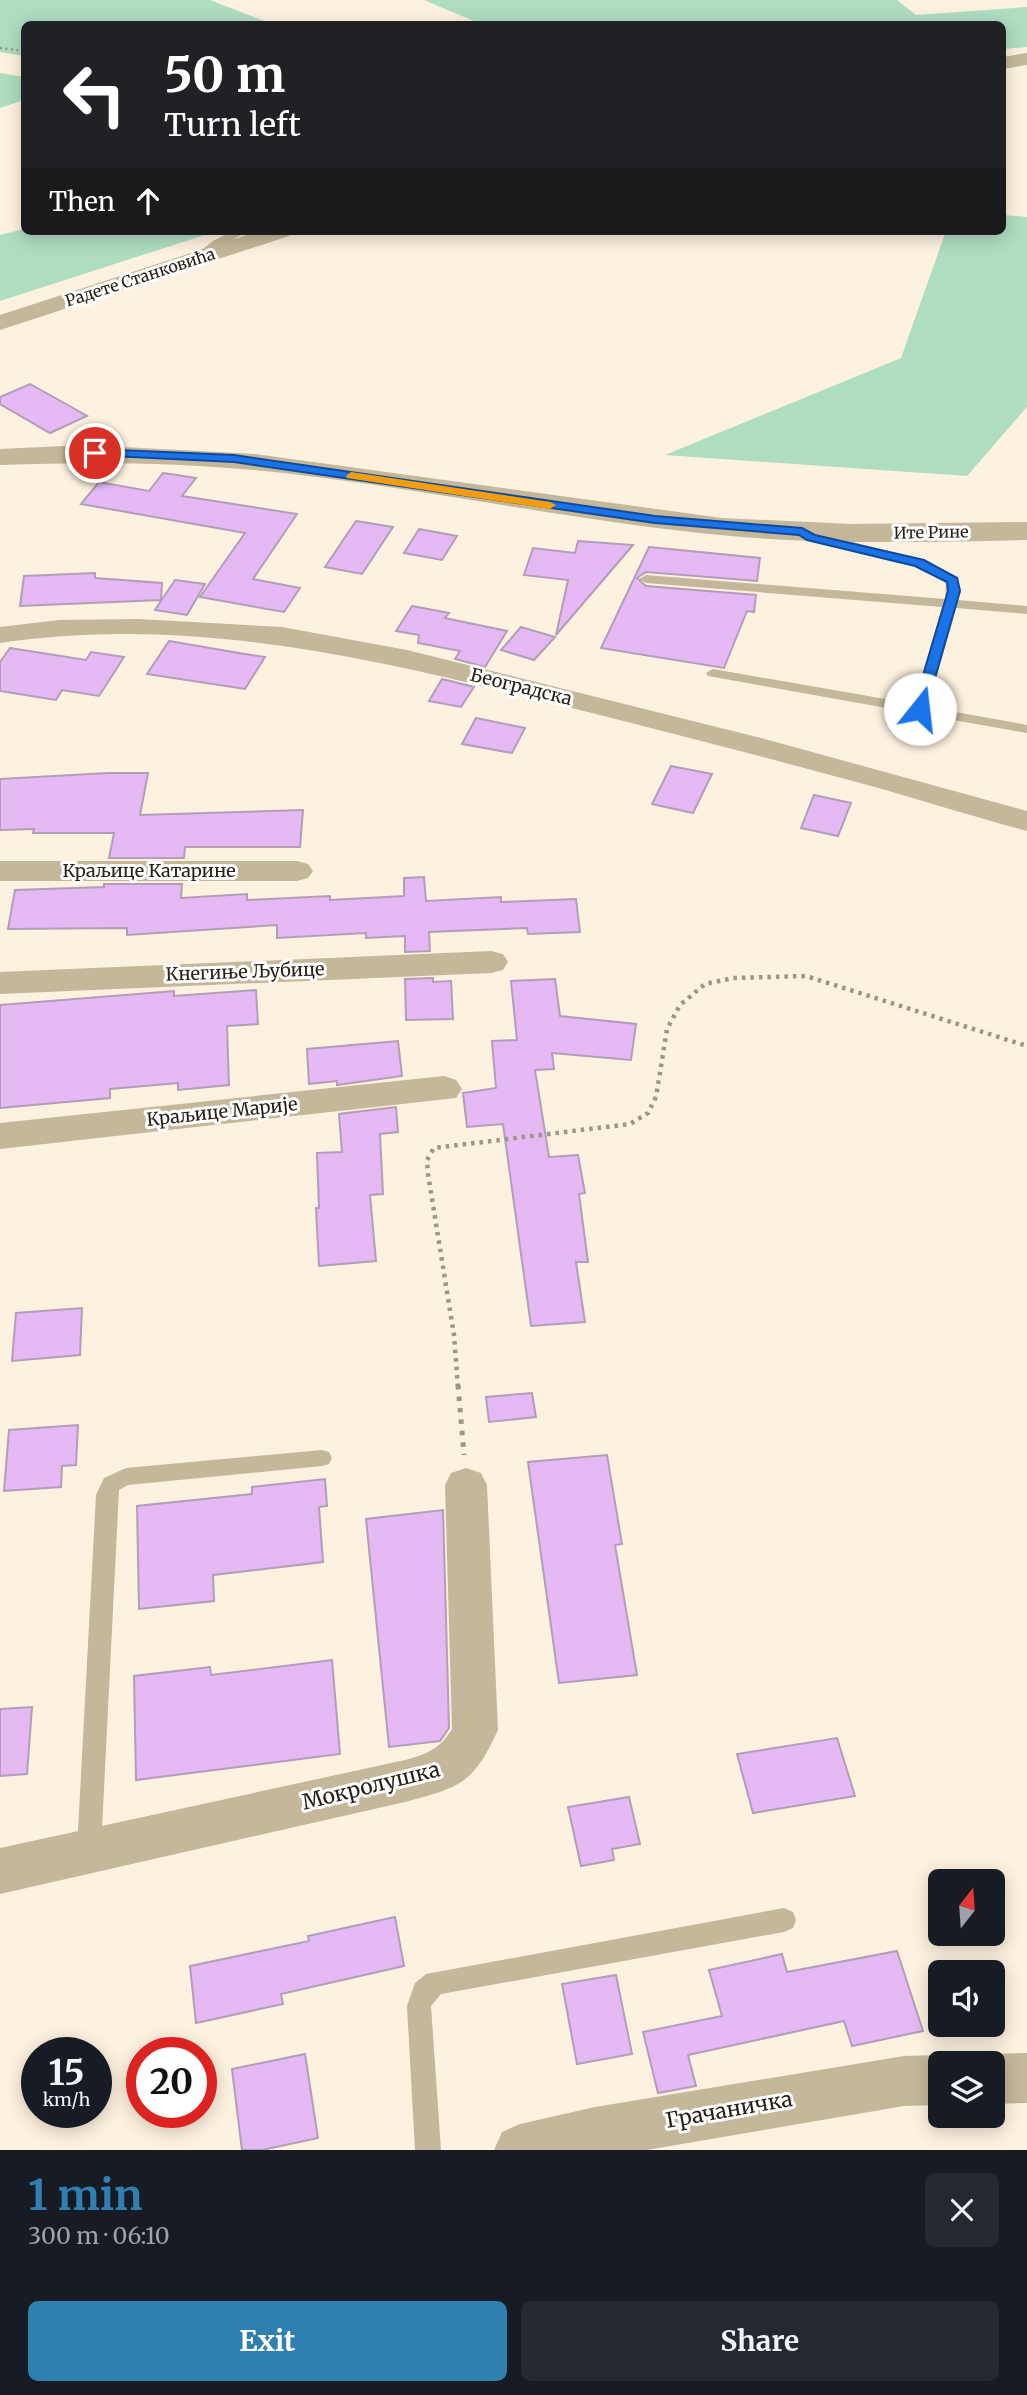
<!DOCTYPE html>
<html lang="en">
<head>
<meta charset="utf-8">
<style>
  :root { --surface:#171b24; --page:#242831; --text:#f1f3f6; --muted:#9ea1a6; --accent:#2f7fb0 }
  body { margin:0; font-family:Merriweather,serif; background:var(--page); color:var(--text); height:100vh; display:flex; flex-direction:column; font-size:26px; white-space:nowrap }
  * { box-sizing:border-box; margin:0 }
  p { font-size:23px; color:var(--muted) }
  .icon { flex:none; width:38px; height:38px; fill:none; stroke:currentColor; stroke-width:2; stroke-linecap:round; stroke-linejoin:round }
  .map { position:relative; height:2150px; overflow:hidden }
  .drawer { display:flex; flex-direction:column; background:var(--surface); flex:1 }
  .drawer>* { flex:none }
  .banner { position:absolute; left:21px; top:21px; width:985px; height:214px; border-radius:10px; box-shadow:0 4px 18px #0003; background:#202124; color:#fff; overflow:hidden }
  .needle { width:46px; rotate:17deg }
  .buttons { position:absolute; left:928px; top:1869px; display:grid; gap:14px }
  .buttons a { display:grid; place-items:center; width:77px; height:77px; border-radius:10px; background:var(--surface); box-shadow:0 4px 18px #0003; font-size:35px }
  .speed { position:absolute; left:21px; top:2037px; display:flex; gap:14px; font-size:35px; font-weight:700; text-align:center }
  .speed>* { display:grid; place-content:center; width:91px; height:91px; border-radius:50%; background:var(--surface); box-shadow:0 4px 18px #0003; line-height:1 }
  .speed small { font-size:18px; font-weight:400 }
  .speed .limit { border:10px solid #d22; background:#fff; color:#111 }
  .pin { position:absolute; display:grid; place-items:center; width:60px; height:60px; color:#fff; margin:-30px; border:4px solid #fff; border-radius:50%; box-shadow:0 2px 7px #0007 }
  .me { position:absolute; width:77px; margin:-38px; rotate:16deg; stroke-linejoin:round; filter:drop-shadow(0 0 5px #0008) }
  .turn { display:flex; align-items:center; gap:24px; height:147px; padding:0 28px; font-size:32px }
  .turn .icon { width:91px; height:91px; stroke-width:2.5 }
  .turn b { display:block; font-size:49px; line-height:60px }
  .then { display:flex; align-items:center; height:66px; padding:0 28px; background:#0003; gap:14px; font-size:26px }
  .round { display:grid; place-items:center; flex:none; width:74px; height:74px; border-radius:10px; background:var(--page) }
  .summary { display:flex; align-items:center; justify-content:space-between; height:119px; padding:0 28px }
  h1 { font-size:42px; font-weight:700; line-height:52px; color:var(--accent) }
  .primary-button { display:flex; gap:14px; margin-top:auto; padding:14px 28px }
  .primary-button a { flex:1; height:80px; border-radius:10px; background:var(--accent); color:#fff; font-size:28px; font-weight:700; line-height:80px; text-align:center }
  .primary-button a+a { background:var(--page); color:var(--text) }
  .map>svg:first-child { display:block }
</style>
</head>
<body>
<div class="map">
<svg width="1027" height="2150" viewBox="0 0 1027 2150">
  <rect width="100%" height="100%" fill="#fdf1df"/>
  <path fill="#aeddc0" d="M 0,0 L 210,0 L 272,24 L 24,24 L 24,56 L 0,52 Z
    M 424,0 L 897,0 L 916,15 L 1027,7 L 1027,47 L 1003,49 L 1003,24 L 481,24 Z
    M 0,73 L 24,77 L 24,100 L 0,108 Z
    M 1003,215 L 1027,217 L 1027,407 L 967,476 L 665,455 L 901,358 L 946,231 L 1003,231 Z
    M 24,229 L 24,231 L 217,231 L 0,301 L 0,235 Z"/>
  <path fill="#e4b9f4" stroke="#b29eb9" stroke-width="2" d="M 30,384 L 66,404 L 87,416 L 50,433 L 0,404 L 0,397 Z
    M 163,473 L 196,478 L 182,496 L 297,514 L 253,579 L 300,588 L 284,612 L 200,597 L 245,533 L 81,504 L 99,482 L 149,491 Z
    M 356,521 L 393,527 L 362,574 L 325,567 Z
    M 419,529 L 457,536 L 442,560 L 404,553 Z
    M 578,541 L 633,545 L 556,635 L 568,580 L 524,575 L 533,548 L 575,553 Z
    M 649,547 L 760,558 L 757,581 L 646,572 L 637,578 L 646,586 L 756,595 L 754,612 L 747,611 L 724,668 L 601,648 Z
    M 95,573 L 95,578 L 162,583 L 161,600 L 20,606 L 24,576 Z
    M 175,580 L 205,584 L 187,615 L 155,610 Z
    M 412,606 L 449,613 L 445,618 L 507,631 L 485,667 L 455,659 L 460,651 L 418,643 L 419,635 L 396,631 Z
    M 521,627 L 555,637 L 534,660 L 501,650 Z
    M 169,641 L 245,654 L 265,657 L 245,689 L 147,674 Z
    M 10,648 L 86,660 L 91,652 L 124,657 L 99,696 L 62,690 L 56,700 L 0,691 L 0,662 Z
    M 442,679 L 474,687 L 461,707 L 429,701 Z
    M 476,718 L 525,728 L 512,753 L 462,744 Z
    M 671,766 L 712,774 L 693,813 L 652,804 Z
    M 108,773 L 148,773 L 140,815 L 303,810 L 300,847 L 185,847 L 184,858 L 109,858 L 114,833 L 33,833 L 34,829 L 0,830 L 0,779 Z
    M 814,795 L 851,803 L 838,836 L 801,828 Z
    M 424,877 L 426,901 L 501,897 L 501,902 L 576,899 L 580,932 L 528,934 L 527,928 L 429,932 L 430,951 L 405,952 L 405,936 L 366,938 L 366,933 L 277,938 L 277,925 L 127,935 L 127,928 L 8,929 L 15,890 L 104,887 L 104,884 L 182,884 L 181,898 L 247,894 L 247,900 L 330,896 L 330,900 L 404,896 L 404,878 Z
    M 433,978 L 433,982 L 451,981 L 453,1019 L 406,1020 L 405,979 Z
    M 555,979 L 560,1016 L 636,1024 L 631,1060 L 552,1053 L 554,1069 L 535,1070 L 549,1157 L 578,1155 L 585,1193 L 579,1194 L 588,1262 L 576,1262 L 585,1322 L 531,1326 L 503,1124 L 467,1127 L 463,1093 L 496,1088 L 492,1041 L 517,1040 L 511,981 Z
    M 256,990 L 258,1024 L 227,1026 L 229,1085 L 178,1090 L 178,1083 L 110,1089 L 110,1098 L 0,1108 L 0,1005 L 174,991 L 174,996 Z
    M 398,1041 L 402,1076 L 337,1085 L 337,1081 L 309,1084 L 307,1049 Z
    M 396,1107 L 398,1132 L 380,1134 L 383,1194 L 370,1195 L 376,1261 L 319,1266 L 316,1208 L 319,1208 L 317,1153 L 342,1152 L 339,1114 Z
    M 82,1308 L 80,1355 L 12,1361 L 16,1313 Z
    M 532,1393 L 536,1417 L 489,1422 L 486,1397 Z
    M 78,1425 L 76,1465 L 62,1466 L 61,1487 L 4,1491 L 9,1430 Z
    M 607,1455 L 622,1544 L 615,1545 L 637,1675 L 559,1683 L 528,1462 Z
    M 325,1479 L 327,1506 L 319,1507 L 323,1562 L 213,1575 L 214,1601 L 139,1609 L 137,1506 L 252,1494 L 252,1487 Z
    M 443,1510 L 449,1728 L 440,1741 L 389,1747 L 366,1519 Z
    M 332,1660 L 340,1754 L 136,1780 L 134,1676 L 210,1667 L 211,1675 Z
    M 32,1707 L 27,1774 L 0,1776 L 0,1709 Z
    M 837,1738 L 855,1796 L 753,1813 L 737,1754 Z
    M 629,1797 L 640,1844 L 612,1849 L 614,1860 L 581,1866 L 568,1807 Z
    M 395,1917 L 404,1966 L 281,1994 L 283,2004 L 196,2023 L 190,1966 L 309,1941 L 308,1936 Z
    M 897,1951 L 923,2031 L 852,2046 L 844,2021 L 688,2055 L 696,2086 L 658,2093 L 643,2032 L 722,2016 L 709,1970 L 782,1954 L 787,1972 Z
    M 616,1975 L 632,2054 L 577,2064 L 562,1984 Z
    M 305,2054 L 318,2138 L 262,2150 L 242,2150 L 232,2069 Z"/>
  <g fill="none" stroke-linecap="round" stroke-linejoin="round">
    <path stroke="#9f9586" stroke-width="2.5" stroke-dasharray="2 3.5" stroke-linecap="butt" d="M 0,48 L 24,51"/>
    <path stroke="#9f9586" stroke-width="4.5" stroke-dasharray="3.5 5" stroke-linecap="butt" d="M 458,1387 L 454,1335 L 428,1174 L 427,1160 L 434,1148 L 630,1124 L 648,1113 L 656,1097 L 667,1029 L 680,1005 L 705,984 L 733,978 L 806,976 L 1027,1046"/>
    <path stroke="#9f9586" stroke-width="5" stroke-dasharray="4.5 7" stroke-linecap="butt" d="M 458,1385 L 464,1455"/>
    <path fill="#c5b79a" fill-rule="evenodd" d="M 233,231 L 247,231 L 203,259 L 195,259 L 195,255 L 213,241 Z
      M 805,530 L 924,560 L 958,577 L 961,591 L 958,600 L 1027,606 L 1027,614 L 956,608 L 928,707 L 1027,725 L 1027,733 L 708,676 L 706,673 L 713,669 L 914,704 L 942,607 L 646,583 L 639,579 L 646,575 L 945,599 L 946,582 L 914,566 L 800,537 L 798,534 Z
      M 322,1450 L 329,1452 L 332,1458 L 329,1464 L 322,1466 L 128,1485 L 119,1490 L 101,1849 L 97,1857 L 89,1860 L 81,1857 L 77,1849 L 96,1495 L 104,1478 L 126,1468 Z
      M 784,1908 L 793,1912 L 796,1920 L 793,1928 L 784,1932 L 441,1994 L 431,2006 L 441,2150 L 415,2150 L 407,2006 L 415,1983 L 426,1974 Z"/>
    <path fill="#c5b79a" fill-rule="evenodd" d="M 1027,53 L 1027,65 L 1003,69 L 1003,57 Z
      M 259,231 L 292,231 L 289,236 L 0,330 L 0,315 Z
      M 138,619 L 282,627 L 407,650 L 761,738 L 1027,811 L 1027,831 C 967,815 909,796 849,780 C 749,753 648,727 548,702 C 368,657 186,615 0,643 L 0,627 L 59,620 Z
      M 0,861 L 297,861 L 308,864 L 313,871 L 308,878 L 297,881 L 0,881 Z
      M 491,951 L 503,954 L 508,962 L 503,970 L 491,973 L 0,994 L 0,972 Z
      M 444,1076 L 456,1080 L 462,1089 L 456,1098 L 0,1149 L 0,1123 Z
      M 466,1468 L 481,1473 L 487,1485 L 498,1730 C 473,1784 461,1787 405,1802 L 0,1894 L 0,1848 L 405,1760 C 427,1754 440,1749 452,1729 L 445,1485 L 451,1473 Z
      M 1027,2053 L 1027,2103 L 992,2104 L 992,2063 L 974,2061 L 992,2054 Z
      M 940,2055 L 958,2063 L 940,2063 L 940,2105 L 904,2106 L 647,2150 L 494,2150 L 502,2132 L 520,2124 L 595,2107 L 904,2056 Z"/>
    <path fill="#c5b79a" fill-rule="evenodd" d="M 85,445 L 255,454 L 722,518 L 852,524 L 1027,522 L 1027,540 C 925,542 822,545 720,535 C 564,520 410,485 254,470 C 169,462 85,462 0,465 L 0,449 Z"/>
  </g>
  <path fill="#1a73e8" stroke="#114b97" stroke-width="2" d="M 95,449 L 234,455 L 655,516 L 802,528 L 815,535 L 924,560 L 957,578 L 960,591 L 926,709 L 920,713 L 913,709 L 948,591 L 947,582 L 915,566 L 807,540 L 799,535 L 655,523 L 234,462 L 91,455 L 91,450 Z"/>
  <path fill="#f59e0b" d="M 351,472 L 550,502 L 556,505 L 550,509 L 347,478 L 346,476 Z"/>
  <g text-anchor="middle" stroke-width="6" stroke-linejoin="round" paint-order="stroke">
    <g font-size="16" fill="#272015" stroke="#fff">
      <text transform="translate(140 277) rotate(-18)" y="6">Радете Станковића</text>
      <text transform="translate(931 532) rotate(-1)" y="6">Ите Рине</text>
    </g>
    <g font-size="18" fill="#272015" stroke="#fff">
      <text transform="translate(521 687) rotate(14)" y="6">Београдска</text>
      <text x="149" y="877">Краљице Катарине</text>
      <text transform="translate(245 972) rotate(-2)" y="6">Кнегиње Љубице</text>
      <text transform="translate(222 1112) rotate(-6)" y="6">Краљице Марије</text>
    </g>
    <g font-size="21" fill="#272015" stroke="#fff">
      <text transform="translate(371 1786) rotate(-14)" y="7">Мокролушка</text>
      <text transform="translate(729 2110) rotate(-10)" y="7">Грачаничка</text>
    </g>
  </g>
</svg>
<div class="buttons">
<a><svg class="needle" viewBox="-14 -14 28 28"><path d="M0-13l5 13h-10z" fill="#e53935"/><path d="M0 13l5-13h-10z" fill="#9ea1a6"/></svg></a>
<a><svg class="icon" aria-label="sound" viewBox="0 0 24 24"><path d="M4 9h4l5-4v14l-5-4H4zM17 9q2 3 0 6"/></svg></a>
<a><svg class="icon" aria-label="layers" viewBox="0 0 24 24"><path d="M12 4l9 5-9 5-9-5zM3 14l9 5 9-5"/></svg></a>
</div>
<div class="speed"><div>15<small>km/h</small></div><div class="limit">20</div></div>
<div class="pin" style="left:95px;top:453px;background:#d93025"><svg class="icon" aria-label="arrive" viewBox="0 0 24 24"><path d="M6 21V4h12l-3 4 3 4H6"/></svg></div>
<svg class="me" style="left:920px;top:709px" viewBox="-20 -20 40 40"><circle r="19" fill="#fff"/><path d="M0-13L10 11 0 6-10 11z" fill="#1a73e8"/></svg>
<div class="banner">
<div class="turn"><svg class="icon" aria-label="left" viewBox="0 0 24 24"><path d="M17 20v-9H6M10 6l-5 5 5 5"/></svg><div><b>50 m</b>Turn left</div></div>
<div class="then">Then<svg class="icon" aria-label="ahead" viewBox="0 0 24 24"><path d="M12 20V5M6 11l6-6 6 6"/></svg></div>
</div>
</div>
<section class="drawer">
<div class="summary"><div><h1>1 min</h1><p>300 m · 06:10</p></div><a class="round"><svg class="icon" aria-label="close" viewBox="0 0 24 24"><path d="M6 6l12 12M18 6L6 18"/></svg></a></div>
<div class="primary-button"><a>Exit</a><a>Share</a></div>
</section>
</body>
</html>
